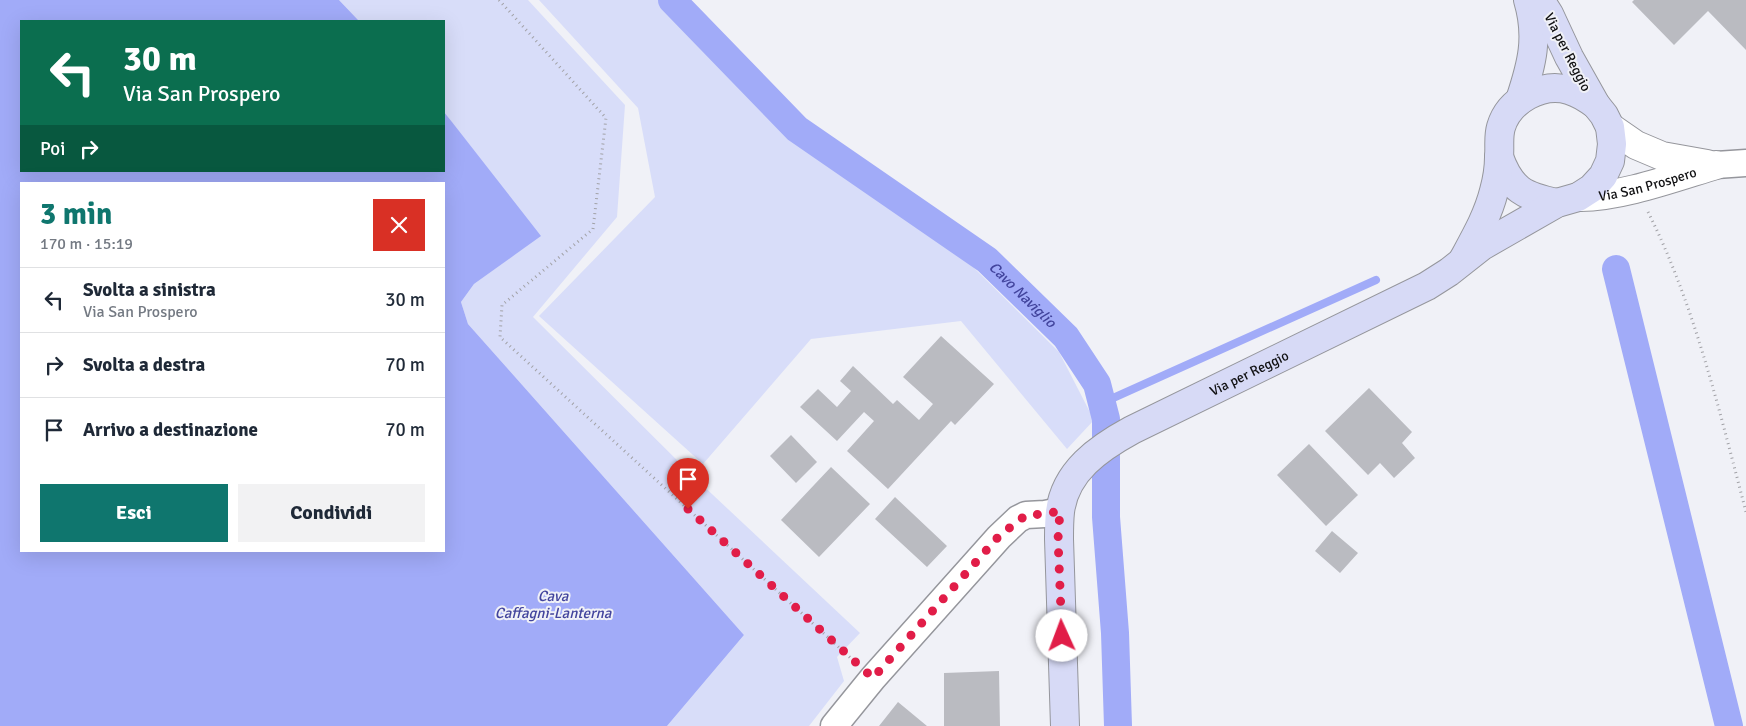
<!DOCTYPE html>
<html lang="it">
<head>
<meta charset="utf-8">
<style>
  :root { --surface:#fff; --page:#f2f2f3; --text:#1f2937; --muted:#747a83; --line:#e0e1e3; --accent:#0f766e }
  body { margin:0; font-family:Signika,sans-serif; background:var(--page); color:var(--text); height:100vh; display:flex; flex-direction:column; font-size:19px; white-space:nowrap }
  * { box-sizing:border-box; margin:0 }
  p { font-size:16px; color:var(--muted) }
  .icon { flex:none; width:28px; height:28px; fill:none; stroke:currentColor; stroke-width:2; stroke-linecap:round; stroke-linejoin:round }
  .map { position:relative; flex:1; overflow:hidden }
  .details { position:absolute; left:20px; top:182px; width:425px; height:370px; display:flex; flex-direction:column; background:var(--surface); border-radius:0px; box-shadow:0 5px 20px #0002 }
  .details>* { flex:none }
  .banner { position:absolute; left:20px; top:20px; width:425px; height:152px; border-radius:0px; box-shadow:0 5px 20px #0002; background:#0b6e4f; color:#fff; overflow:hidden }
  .pin { position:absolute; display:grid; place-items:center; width:42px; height:42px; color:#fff; margin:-51px -21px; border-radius:50% 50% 50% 0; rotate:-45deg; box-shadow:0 0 5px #0007 }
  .pin .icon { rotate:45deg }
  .me { position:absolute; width:55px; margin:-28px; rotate:358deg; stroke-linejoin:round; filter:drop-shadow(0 0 4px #0008) }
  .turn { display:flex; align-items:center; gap:18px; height:105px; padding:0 20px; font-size:22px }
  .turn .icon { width:65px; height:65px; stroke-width:2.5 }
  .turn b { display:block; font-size:35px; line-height:42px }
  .then { display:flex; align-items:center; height:48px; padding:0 20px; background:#0003; gap:10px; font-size:19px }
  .round { display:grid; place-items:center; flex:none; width:52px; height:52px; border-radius:0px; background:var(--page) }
  .summary { display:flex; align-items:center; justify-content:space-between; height:85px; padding:0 20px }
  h1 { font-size:30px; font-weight:700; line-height:38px; color:var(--accent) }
  .button { display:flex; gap:10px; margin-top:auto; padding:10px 20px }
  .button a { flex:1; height:58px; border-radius:0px; background:var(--accent); color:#fff; font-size:20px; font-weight:700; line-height:58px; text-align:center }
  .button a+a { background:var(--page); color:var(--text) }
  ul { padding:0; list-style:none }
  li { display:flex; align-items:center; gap:15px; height:65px; padding:0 20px; border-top:1px solid var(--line) }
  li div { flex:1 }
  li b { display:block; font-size:19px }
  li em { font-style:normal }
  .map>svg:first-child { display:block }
</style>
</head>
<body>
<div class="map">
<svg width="1746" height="726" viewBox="0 0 1746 726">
  <rect width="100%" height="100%" fill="#f0f1f7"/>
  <path fill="#d8ddf9" d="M 339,0 L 528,0 L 625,105 L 617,217 L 533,317 L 696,479 L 860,633 L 837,657 L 844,681 L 809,726 L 667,726 L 744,635 L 468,324 L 461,302 L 474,284 L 540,236 L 444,112 L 444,21 L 359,21 Z
    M 539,0 L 658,0 L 789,138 L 967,261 L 1059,352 L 1094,420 L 1067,449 L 961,321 L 811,339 L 703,464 L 539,316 L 655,197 L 638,108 Z"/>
  <path fill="#a1abf8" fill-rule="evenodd" d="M 0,0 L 339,0 L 359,21 L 21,21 L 21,171 L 444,171 L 444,112 L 452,122 L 541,236 L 474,284 L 461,302 L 468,324 L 744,635 L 667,726 L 0,726 ZM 21,184 L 444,184 L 444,551 L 21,551 Z"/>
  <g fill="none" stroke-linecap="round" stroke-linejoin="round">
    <path stroke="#a1abf8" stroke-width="8" d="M 1102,403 L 1376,280"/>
    <g stroke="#a1abf8" stroke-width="28">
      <path id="s1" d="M 672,0 L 797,129 L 987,260 L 1066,337 L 1097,384 L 1106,419 L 1106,517 L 1115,633 L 1118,726"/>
      <path d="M 1616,269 L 1729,726"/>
    </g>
  </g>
  <path fill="#babbc1" d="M 1634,0 L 1746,0 L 1746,50 L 1708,11 L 1674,45 L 1632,2 Z
    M 941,336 L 994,384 L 955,425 L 951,421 L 888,489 L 847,451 L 874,421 L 864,412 L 837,441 L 800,407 L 818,389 L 837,407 L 851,391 L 840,381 L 853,366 L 893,404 L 897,400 L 919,420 L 933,404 L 903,377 Z
    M 1369,388 L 1412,432 L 1402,443 L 1415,458 L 1394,478 L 1380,463 L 1368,475 L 1325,431 Z
    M 791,435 L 817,462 L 796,483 L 770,456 Z
    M 1309,444 L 1358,495 L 1326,526 L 1277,475 Z
    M 831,467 L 870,504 L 819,557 L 781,520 Z
    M 895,497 L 947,546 L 927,567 L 875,519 Z
    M 1332,531 L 1358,553 L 1340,573 L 1315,551 Z
    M 999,671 L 1000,726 L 944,726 L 944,673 Z
    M 898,702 L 927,726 L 879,726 Z"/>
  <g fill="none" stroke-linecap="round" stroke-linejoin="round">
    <defs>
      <path id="minor" d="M 1716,165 L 1746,163
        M 834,726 L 873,678 L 999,537 L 1018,519 L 1026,515 L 1045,514 L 1060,511"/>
      <g id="tertiary">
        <path d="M 1610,127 L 1636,145 L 1662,156 L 1707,164"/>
        <path id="s2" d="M 1578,197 C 1619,198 1676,177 1716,165"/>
      </g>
      <g id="secondary">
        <path d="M 1520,100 C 1532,64 1539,37 1528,0"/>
        <path d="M 1499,157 C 1511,190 1524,196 1557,203"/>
        <path d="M 1464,258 C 1476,236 1488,215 1494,191 C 1497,180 1499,168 1499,157 C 1500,146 1498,137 1501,127 C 1509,100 1542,82 1569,90 C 1579,93 1587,98 1596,105"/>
        <path id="s3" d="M 1065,726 L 1059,539 C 1059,530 1059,521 1060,512 C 1065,471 1099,448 1132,430 L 1427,286 L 1449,272 L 1482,246 L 1557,203 L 1578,197 L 1592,188 L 1603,176 L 1610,161 L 1612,144 L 1610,127 L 1604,115 L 1596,105 L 1569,57 L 1549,14 L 1540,0"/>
      </g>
    </defs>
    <use href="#minor" stroke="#95969c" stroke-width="29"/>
    <use href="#tertiary" stroke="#95969c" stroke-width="30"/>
    <use href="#secondary" stroke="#95969c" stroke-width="30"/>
    <path stroke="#a2a2a7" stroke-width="3" stroke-dasharray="1 4" stroke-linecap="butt" d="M 499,0 L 606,118 L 593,229 L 502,305 L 500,337 L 855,662
      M 1648,212 C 1694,303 1720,413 1746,512"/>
    <use href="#minor" stroke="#fff" stroke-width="26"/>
    <use href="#tertiary" stroke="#fff" stroke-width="28"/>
    <use href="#secondary" stroke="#d7daf6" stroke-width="28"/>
  </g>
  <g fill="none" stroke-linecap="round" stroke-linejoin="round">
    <path stroke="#e11d48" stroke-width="9" stroke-dasharray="0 16.2" d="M 688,509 L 873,678 L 999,536 L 1026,515 L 1045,514 L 1060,511 L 1058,539 L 1062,636"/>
  </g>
  <g text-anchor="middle" stroke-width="4" stroke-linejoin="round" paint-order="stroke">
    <g font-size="14" fill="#111113" stroke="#f0f1f7">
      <text transform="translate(1568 52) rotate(63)" y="5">Via per Reggio</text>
      <text dy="5" stroke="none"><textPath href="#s2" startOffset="71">Via San Prospero</textPath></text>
      <text dy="5" stroke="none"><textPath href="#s3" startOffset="458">Via per Reggio</textPath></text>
    </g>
    <g font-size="15" font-style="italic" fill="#42449d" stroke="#f0f1f7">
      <text dy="5" stroke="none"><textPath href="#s1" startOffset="460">Cavo Naviglio</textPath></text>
      <text x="553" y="601">Cava<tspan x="553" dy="17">Caffagni-Lanterna</tspan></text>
    </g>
  </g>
</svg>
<div class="pin" style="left:688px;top:509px;background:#d93025"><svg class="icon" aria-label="arrive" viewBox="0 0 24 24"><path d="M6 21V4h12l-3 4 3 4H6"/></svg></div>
<svg class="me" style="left:1062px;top:636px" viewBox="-20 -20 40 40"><circle r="19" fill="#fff"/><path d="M0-13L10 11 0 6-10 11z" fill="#e11d48"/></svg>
<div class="banner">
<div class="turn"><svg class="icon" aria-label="left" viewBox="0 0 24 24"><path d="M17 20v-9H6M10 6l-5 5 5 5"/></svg><div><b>30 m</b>Via San Prospero</div></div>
<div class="then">Poi<svg class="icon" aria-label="right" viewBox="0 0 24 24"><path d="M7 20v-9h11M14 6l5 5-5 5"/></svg></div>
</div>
<section class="details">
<div class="summary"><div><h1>3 min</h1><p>170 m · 15:19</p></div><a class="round" style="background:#d93025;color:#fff"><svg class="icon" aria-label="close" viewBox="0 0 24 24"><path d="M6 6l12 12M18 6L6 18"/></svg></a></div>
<ul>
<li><svg class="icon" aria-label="left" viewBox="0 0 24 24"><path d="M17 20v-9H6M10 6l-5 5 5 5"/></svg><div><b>Svolta a sinistra</b><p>Via San Prospero</p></div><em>30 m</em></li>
<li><svg class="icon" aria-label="right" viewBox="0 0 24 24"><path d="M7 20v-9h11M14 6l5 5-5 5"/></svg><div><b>Svolta a destra</b></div><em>70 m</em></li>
<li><svg class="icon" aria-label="arrive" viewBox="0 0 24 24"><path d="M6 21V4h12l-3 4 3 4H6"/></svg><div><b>Arrivo a destinazione</b></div><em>70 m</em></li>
</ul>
<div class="button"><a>Esci</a><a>Condividi</a></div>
</section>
</div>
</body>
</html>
